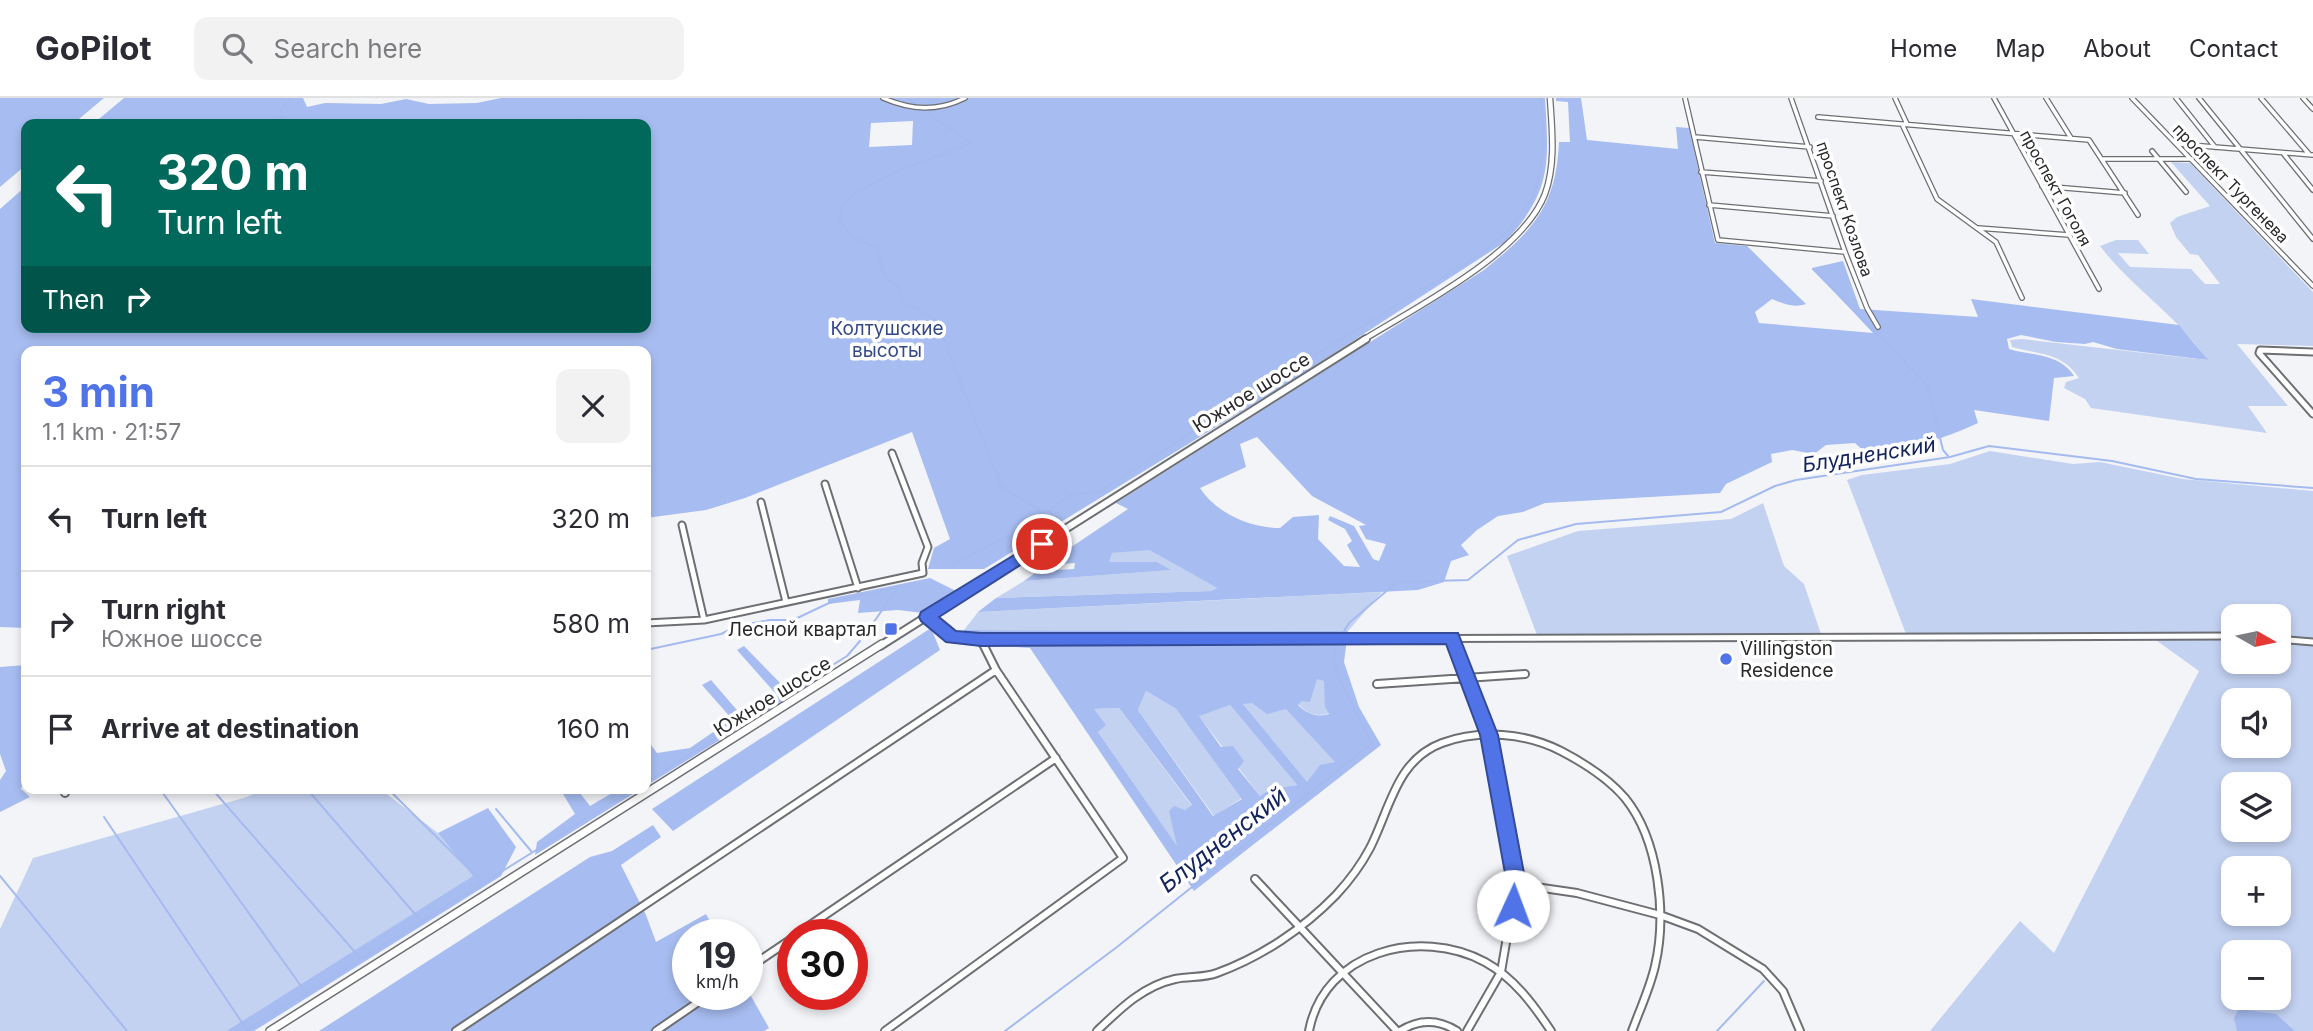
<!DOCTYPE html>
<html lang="en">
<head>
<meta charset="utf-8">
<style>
  :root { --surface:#fff; --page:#f2f2f3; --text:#2b2b33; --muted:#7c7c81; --line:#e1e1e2; --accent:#5074e8 }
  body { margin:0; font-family:Inter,sans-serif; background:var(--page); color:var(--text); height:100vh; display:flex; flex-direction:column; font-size:26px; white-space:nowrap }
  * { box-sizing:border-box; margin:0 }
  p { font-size:23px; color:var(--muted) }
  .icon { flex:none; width:38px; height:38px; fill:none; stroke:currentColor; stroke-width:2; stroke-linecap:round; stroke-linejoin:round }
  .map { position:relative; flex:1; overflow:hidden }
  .drawer { position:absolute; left:21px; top:248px; width:630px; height:448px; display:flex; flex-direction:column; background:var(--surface); border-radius:14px; box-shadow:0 4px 10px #0003 }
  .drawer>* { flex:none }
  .hud { position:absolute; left:21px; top:21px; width:630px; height:214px; border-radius:14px; box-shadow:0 4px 10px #0003; background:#00695c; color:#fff; overflow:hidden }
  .needle { width:46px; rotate:99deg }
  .fabs { position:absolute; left:2221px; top:506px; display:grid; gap:14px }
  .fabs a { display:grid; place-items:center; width:70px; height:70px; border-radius:14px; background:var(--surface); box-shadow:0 4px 10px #0003; font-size:35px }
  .speed { position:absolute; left:672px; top:821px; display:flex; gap:14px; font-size:35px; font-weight:700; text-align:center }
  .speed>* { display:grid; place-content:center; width:91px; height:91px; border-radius:50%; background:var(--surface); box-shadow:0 4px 10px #0003; line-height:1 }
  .speed small { font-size:18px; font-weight:400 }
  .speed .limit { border:10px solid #d22; background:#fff; color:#111 }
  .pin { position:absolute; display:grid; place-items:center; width:60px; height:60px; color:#fff; margin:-30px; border:4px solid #fff; border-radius:50%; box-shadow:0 2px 7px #0007 }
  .me { position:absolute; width:77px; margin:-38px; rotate:2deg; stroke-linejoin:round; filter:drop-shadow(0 0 5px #0008) }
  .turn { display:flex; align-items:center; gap:24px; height:147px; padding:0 21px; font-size:32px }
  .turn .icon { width:91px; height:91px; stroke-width:2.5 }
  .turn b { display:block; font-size:49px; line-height:60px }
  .then { display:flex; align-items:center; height:66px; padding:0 21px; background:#0003; gap:14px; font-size:26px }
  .round { display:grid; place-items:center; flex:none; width:74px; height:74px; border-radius:14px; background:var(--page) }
  .summary { display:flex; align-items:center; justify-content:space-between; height:119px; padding:0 21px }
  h1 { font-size:42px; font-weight:700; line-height:52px; color:var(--accent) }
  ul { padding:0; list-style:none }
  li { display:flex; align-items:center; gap:21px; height:105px; padding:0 21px; border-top:2px solid var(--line) }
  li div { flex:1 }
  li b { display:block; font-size:26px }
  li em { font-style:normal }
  header { display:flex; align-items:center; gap:42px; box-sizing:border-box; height:98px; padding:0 35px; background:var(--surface); border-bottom:2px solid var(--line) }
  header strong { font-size:33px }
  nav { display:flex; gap:38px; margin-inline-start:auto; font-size:24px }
  .search { width:490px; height:63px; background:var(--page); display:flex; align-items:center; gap:18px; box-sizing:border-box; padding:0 24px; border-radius:14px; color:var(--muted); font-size:26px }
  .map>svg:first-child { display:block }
</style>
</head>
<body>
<header>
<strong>GoPilot</strong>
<div class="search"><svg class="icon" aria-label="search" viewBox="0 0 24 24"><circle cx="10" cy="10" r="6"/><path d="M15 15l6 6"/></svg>Search here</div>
<nav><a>Home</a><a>Map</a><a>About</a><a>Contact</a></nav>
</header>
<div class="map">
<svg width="2313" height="933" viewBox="0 0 2313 933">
  <rect width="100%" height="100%" fill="#f3f4f8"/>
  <path fill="#c4d2f2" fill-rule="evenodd" d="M 2171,64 L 2190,65 L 2313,194 L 2313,248 L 2237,246 L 2288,308 L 2248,308 L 2267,335 L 2091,310 L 2085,301 L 2064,290 L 2066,284 L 2079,280 C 2061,254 2040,257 2012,249 L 2010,242 L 2022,241 L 2207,262 C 2178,218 2132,190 2100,148 L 2116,142 L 2138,142 L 2149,156 L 2118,155 L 2130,169 L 2191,171 L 2205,186 L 2220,186 L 2198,157 L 2190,156 L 2176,139 L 2170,125 L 2177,119 L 2210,108 Z
    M 1990,353 L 2073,366 L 2100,364 L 2183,381 L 2313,393 L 2313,933 L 1930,933 L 2020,823 L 2054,855 L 2199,573 L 2146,535 L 1906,536 L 1847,382 L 1862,377 L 1950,366 ZM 2233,518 L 2278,518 L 2278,564 L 2233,564 ZM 2233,602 L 2278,602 L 2278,648 L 2233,648 ZM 2233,686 L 2278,686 L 2278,732 L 2233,732 ZM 2233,770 L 2278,770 L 2278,816 L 2233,816 ZM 2233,854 L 2278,854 L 2278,900 L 2233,900 Z
    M 1763,405 L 1784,468 L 1804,486 L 1821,536 L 1537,537 L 1507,458 L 1578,433 L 1731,421 Z
    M 1139,452 L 1149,452 L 1217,490 L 1211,493 L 996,500 L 1024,483 L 1169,472 L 1157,464 L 1108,464 L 1111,455 Z
    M 1382,494 L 1348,533 L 964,532 L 978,514 Z
    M 1317,580 L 1325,583 L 1325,609 L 1329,615 C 1317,620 1306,615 1298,606 L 1311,595 Z
    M 1146,593 L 1176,611 L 1242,700 L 1214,718 L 1138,612 Z
    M 1252,604 L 1286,610 L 1336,664 L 1307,685 L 1243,606 Z
    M 1230,607 L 1297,687 L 1270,691 L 1260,698 L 1198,617 Z
    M 1119,610 L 1192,708 L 1185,712 L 1178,750 L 1098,634 L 1093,611 Z
    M 263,691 L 380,691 L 438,735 L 474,778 L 226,933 L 0,933 L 0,831 L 33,760 L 247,699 Z"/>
  <path fill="#a7bcf0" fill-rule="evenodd" d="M 0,0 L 104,0 L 73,26 L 26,26 L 26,67 L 0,89 Z
    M 124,0 L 303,0 L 307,9 L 325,5 L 381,6 L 406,1 L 429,6 L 477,5 L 501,0 L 1545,0 C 1549,66 1552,93 1505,144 L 1296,280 L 984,471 L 928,471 L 934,450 L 950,441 L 912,334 L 745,400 L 706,412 L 646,420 L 646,254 L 26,254 L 26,530 L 0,529 L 0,111 L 26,88 L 26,229 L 646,229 L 646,26 L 93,26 ZM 913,23 L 912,47 L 869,49 L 871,25 Z
    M 1556,0 L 1581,0 L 1587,42 L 1678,51 L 1676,29 L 1689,30 L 1715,145 L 1747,148 L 1806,206 C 1794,210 1783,206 1772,201 L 1755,214 L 1759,225 L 1873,235 L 1812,170 L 1843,163 L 1860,211 L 1978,219 L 1971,201 L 2179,227 L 2208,262 L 2117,251 L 2093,244 L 2085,246 L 2056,244 L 2021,237 L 2007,241 L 2009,251 C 2032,258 2059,255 2074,278 L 2054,280 L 2049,323 L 1974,312 L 1978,325 C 1942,342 1908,351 1870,359 L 1855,345 L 1826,347 L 1814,356 L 1792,352 L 1771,356 L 1772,364 L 1726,386 L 1720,395 L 1545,405 L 1523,414 L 1498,418 L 1477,432 L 1461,447 L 1469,457 L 1451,463 L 1444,484 L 1418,492 L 978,514 L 996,500 L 1211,493 L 1217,490 L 1149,452 L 1112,455 L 1109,464 L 1157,464 L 1171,472 L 1024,483 L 1038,473 L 1074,471 L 1075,465 L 1061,466 L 1055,460 L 1128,411 L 1116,405 L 1484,172 C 1533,132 1556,109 1559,44 L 1570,44 L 1568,4 L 1556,3 ZM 1257,339 L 1312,398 L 1366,427 L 1359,428 L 1366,441 L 1386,446 L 1379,463 L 1373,461 L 1354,428 L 1330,418 L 1328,422 L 1345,431 L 1352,443 L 1347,447 L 1360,469 L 1344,468 L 1318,441 L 1319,417 L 1293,419 L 1280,430 C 1250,430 1216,415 1200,390 L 1246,369 L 1240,346 Z
    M 930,480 L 956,493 L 923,515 L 898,512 L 858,515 L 860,502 L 828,506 L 828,501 Z
    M 931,530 L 940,552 L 673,733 L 652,711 Z
    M 964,532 L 1348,533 L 1344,564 L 1359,609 L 1381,647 L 1194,793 L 1030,550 L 1005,548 L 1003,539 L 963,538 ZM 1317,581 L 1324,583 L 1325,609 L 1329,616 C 1317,620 1306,615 1298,607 L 1302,603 L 1310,604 ZM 1146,593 L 1176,611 L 1242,701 L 1213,718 L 1138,612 ZM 1252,605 L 1267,616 L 1286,611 L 1335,664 L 1320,667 L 1307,684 L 1243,606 ZM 1230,607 L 1297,687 L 1270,691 L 1260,698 L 1238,671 L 1244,663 L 1233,648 L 1221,649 L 1199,618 ZM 1119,610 L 1192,707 L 1185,712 L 1174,708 L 1169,713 L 1177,748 L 1098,634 L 1106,627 L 1094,611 Z
    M 744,548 L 786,591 L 810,575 L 816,582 L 646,688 L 646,640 L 657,655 L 690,650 L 732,621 L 702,587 L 711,582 L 742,618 L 777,597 L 737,552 Z
    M 26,567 L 26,674 L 21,691 L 30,699 L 0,714 L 0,682 L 6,673 L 0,656 L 0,569 Z
    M 560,691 L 577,691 L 590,708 L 619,691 L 641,691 L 535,757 L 537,744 L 575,716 Z
    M 488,710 L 516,749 L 501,778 L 254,933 L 226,933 L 473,778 L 438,735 Z
    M 653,727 L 661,739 L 621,767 L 646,817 L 656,844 L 706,816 L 717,836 L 688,836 L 688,896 L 747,896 L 747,891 L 769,930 L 764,933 L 319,933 L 590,759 L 612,753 Z"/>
  <path fill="#a5baee" d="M 2239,911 L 2276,916 L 2295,933 L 2237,933 L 2234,920 Z"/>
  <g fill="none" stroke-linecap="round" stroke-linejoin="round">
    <path stroke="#a5baee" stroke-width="2" d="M 908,0 L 918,9
      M 923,8 L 937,0
      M 923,12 L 971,45 L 893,75 L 856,95 L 842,107 L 839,123 L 856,141 L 876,149 L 886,180 L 898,189 L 904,205 L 936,221 L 1001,388 L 1045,416
      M 577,13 L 582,16
      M 288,26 L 279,15 L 291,0
      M 1813,171 L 1927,287 L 1943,352 L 1948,358
      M 954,466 L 1031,426 L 1070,397 L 1100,393 L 1306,262 L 1478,158 L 1509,132 L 1532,101 L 1540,73 L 1544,45 L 1541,0
      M 867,534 L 898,489
      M 1343,535 L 1349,525 L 1397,484 L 1468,482 L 1518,442 L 1576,426 L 1721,414 L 1775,388 L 1796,382 L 1950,359 L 1989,348 L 2112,363 L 2196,381 L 2313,390
      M 646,552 L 721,536 L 737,528 L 770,522 L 793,522 L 829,505 L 909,486
      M 646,684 L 847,558 L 860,543
      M 160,691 L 306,895
      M 212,691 L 361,861
      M 307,691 L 421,823
      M 388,691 L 482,784
      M 496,711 L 531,753
      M 104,719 L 247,932
      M 0,778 L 127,933
      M 246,933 L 634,691
      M 1005,933 L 1117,849 L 1372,645 L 1340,583 L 1333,559 L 1339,544
      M 1717,933 L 1764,883"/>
    <defs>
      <path id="minor-far2" d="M 883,0 C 911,12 937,14 965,0
        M 1685,0 L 1718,142 L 1845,154
        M 1791,0 L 1845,154 L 1867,210 L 1878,229
        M 1895,0 L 1907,26
        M 1994,0 L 2099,191
        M 2046,0 L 2071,40
        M 2132,0 L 2313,188
        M 2176,0 L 2215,49
        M 2199,0 L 2313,141
        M 2261,0 L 2309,56
        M 2303,0 L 2313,11
        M 1818,19 L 2089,42 L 2138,117
        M 1902,26 L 1937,101 L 1996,144 L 2022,200
        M 1695,39 L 1810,49
        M 2178,46 L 2313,57
        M 2152,53 L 2186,94
        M 2283,55 L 2313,92
        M 2103,61 L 2192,61
        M 1701,74 L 1821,83
        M 2042,88 L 2125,95
        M 1709,107 L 1833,118
        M 1978,130 L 2069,137"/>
      <path id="minor-far1" d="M 2313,254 L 2260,252 L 2259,255 L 2313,316
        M 825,386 L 858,490
        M 761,404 L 786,504
        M 682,427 L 704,522
        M 927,519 L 952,539 L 981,542 L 2233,538
        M 646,525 L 704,522 L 923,475 L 922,465 L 928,449 L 892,355
        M 1452,540 L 1455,548
        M 2278,541 L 2313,544
        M 981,542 L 984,548"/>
      <path id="minor" d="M 1454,546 L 1490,637 L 1516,786 L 1501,874 L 1467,933
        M 1377,586 L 1525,576
        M 65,691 L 65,695
        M 1255,781 L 1397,933
        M 1516,786 L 1577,795 L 1660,817 L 1698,831 L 1763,871 L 1783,893 L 1800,933
        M 797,836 L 1056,660
        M 747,871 L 793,840
        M 456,933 L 996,572
        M 656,933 L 710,896
        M 885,933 L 1123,760 L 996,572 L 983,546
        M 1097,933 C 1120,911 1143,888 1175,881 C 1189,878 1204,880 1217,875 C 1261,859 1303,831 1336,797 C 1349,783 1361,767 1370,750 C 1390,711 1396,662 1442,645 C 1480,631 1526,635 1561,653 C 1584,665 1608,680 1625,700 C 1659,742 1667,817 1655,868 C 1650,890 1640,911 1632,933
        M 1309,933 C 1324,853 1420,829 1485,864 C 1514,880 1533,906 1551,933
        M 1400,933 C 1419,921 1438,921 1457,933"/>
      <path id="tertiary-far2" d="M 1363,242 C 1416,209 1522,156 1545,96 C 1556,66 1552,31 1550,0"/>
      <path id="tertiary-far1" d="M 880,548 L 1366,241"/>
      <path id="tertiary" d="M 270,933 L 882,546"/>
    </defs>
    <use href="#minor-far2" stroke="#6d6f72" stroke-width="6"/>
    <use href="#minor-far1" stroke="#6d6f72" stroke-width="9"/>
    <use href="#minor" stroke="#6d6f72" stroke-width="10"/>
    <use href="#tertiary-far2" stroke="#6d6f72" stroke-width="7"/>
    <use href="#tertiary-far1" stroke="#6d6f72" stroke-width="10"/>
    <use href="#tertiary" stroke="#6d6f72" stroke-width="10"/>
    <use href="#minor-far2" stroke="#fff" stroke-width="3.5"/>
    <use href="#minor-far1" stroke="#fff" stroke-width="5"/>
    <use href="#minor" stroke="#fff" stroke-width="6"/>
    <use href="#tertiary-far2" stroke="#fff" stroke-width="4.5"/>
    <use href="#tertiary-far1" stroke="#fff" stroke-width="6"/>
    <use href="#tertiary" stroke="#fff" stroke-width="7"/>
  </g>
  <path fill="#5074e8" stroke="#344b97" stroke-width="2" d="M 1042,440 L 1049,446 L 1047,450 L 939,519 L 956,533 L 981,535 L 1458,535 L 1498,637 L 1526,786 L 1520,815 L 1513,817 L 1506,815 L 1503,808 L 1507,786 L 1480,637 L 1446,546 L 981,548 L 946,544 L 921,523 L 919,519 L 921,514 Z"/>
  <g fill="#5074e8" stroke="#fff" stroke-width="2.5">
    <rect x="884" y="524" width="14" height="14" rx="3.5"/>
    <circle cx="1726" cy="561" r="7"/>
  </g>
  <g text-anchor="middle" stroke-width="7" stroke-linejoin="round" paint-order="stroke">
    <g font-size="16" fill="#29292b" stroke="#fff">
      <text transform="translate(2231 85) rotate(46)" y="6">проспект Тургенева</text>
      <text transform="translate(2056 90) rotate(61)" y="6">проспект Гоголя</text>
      <text transform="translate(1845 111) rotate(71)" y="6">проспект Козлова</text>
    </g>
    <g font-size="19" fill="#344987" stroke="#fff">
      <text x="887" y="237">Колтушские<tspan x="887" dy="22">высоты</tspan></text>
    </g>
    <g font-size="19" fill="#29292b" stroke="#fff">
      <text transform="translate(1251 294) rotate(-32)" y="7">Южное шоссе</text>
      <text transform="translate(772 598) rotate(-32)" y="7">Южное шоссе</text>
    </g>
    <g font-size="19" fill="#29292b" stroke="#fff" text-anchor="end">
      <text x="877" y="538">Лесной квартал</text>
      <text x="1740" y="557" text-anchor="start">Villingston<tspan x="1740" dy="22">Residence</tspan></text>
    </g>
    <g font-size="21" font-style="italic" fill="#13235e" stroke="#fff">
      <text transform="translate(1869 357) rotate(-9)" y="7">Блудненский</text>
    </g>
    <g font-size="24" font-style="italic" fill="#13235e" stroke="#fff">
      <text transform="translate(1223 742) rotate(-38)" y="8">Блудненский</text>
    </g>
  </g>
</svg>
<div class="fabs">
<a><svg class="needle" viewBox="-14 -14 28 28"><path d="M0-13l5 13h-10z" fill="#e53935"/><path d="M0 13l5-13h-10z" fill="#7c7c81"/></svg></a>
<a><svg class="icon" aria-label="sound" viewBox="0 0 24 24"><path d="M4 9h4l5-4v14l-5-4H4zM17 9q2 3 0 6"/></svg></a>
<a><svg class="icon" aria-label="layers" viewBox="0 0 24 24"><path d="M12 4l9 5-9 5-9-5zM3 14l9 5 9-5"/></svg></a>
<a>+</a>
<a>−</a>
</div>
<div class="speed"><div>19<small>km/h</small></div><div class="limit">30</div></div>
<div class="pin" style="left:1042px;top:446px;background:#d93025"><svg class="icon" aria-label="arrive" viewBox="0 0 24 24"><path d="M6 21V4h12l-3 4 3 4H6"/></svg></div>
<svg class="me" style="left:1513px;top:808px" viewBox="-20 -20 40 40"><circle r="19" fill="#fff"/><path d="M0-13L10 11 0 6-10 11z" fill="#5074e8"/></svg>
<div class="hud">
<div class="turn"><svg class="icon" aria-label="left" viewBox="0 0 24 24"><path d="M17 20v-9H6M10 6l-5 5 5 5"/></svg><div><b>320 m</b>Turn left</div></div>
<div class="then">Then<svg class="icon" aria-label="right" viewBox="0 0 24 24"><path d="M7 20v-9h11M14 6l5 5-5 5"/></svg></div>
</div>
<section class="drawer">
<div class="summary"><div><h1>3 min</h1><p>1.1 km · 21:57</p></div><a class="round"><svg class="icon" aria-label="close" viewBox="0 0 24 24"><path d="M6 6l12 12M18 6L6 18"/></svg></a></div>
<ul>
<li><svg class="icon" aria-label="left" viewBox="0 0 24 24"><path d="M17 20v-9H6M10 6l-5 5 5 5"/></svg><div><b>Turn left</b></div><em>320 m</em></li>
<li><svg class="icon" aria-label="right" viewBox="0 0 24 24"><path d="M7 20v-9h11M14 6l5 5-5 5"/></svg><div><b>Turn right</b><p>Южное шоссе</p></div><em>580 m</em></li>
<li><svg class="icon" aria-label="arrive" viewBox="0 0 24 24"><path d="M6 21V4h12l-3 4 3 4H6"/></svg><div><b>Arrive at destination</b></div><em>160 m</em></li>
</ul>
</section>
</div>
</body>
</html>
